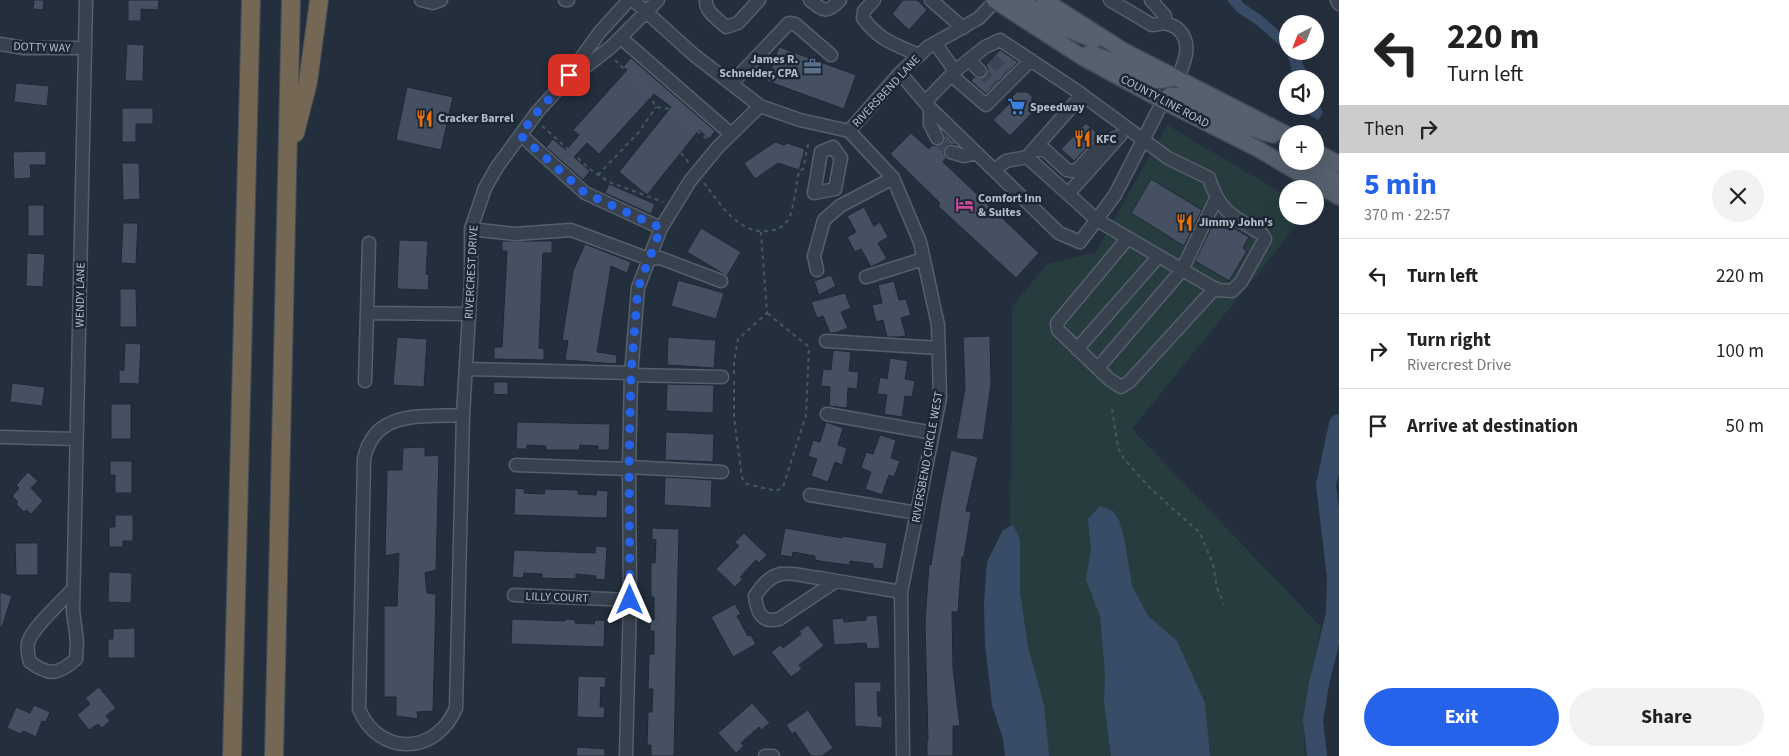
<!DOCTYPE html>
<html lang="en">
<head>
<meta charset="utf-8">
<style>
  :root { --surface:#fff; --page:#f2f2f2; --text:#222; --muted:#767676; --line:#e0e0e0; --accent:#2563eb }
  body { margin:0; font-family:"Source Sans 3",sans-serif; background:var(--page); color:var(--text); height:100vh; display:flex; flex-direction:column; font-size:19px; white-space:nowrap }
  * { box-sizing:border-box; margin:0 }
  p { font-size:16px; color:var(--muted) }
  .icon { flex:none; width:28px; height:28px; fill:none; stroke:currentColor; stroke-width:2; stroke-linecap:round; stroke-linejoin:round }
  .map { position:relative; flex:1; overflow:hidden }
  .side { display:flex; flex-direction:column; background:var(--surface); width:450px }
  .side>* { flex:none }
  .guide { background:#fff; color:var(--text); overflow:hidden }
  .needle { width:32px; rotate:222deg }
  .controls { position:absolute; left:1279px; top:15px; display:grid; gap:10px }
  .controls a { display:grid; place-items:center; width:45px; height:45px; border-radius:50%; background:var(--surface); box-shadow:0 5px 20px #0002; font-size:25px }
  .pin { position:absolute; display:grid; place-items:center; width:42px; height:42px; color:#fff; margin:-21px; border-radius:10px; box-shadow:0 2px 8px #0006 }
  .me { position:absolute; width:55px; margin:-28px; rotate:0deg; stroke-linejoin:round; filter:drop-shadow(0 0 4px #0008) }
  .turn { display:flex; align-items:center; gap:18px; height:105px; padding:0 25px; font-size:22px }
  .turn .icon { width:65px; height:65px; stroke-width:2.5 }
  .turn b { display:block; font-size:35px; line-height:42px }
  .then { display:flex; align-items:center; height:48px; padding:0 25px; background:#0003; gap:10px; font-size:19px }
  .round { display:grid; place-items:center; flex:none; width:52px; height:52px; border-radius:26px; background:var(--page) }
  .headline { display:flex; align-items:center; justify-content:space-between; height:85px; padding:0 25px }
  h1 { font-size:30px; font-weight:700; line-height:38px; color:var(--accent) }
  .action { display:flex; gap:10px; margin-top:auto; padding:10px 25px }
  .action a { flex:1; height:58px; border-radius:30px; background:var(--accent); color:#fff; font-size:20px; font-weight:700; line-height:58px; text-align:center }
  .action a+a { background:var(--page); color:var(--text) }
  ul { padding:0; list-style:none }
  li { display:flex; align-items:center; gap:15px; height:75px; padding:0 25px; border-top:1px solid var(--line) }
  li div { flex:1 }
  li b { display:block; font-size:19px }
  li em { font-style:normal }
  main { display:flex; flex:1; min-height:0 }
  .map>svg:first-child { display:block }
</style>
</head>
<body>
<main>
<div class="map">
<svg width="1339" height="756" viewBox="0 0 1339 756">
  <rect width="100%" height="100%" fill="#242f3e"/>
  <path fill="#263c3f" d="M 1167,125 L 1287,196 L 1288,216 L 1304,216 L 1132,429 L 1321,627 L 1303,720 L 1305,756 L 1030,756 L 1009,576 L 1012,389 L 1012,307 L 1047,264 L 1096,252 Z"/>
  <path fill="#394c67" d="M 1227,0 L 1241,0 L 1244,4 L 1261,15 L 1287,38 L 1288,51 L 1298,51 L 1309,79 L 1294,79 L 1287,52 L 1257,25 L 1237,12 Z
    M 1315,94 L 1323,113 L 1318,120 L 1302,111 L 1301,106 L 1315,106 Z
    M 1100,506 L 1113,511 L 1119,520 L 1124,537 L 1132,586 L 1148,616 L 1177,641 L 1205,703 L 1210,756 L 1111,756 L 1104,702 L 1105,673 L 1100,616 L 1086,580 L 1091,549 L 1088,519 Z
    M 1013,525 L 1020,539 L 1020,592 L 1028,647 L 1044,705 L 1049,756 L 1005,756 L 1003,739 L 992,705 L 985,644 L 984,603 L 987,562 L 1003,530 Z"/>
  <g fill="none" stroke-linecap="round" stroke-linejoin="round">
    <path stroke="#394c67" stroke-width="20" d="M 1317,756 L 1313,720 L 1319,684 L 1336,614 L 1337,577 L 1326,485 L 1339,424"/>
  </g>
  <path fill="#455162" stroke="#1f2835" d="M 34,0 L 44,0 L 43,10 L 33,9 Z
    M 128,0 L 159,0 L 158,10 L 141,9 L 141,21 L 128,21 Z
    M 903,0 L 917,0 L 927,10 L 909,30 L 892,14 Z
    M 127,44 L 144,45 L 143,81 L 125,81 Z
    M 779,47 L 856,75 L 844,109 L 767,81 Z
    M 1000,50 L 1018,62 L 986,94 L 971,81 L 974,77 L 982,79 L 986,76 L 988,69 L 986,65 Z
    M 631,58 L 715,131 L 709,139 L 699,130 L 647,195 L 619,172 L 671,107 L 654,94 L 599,154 L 587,143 L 574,157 L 590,171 L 583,180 L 546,147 L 553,139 L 566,150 L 579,135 L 573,130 L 627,70 L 623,67 Z
    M 16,83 L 49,86 L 47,106 L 14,102 Z
    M 407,87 L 453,97 L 441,150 L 396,140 Z
    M 1017,92 L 1027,92 L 1033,97 L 1031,99 L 1039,106 L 1010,136 L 993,120 L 1009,104 L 1007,102 Z
    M 122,108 L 153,108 L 153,124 L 136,124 L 136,142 L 122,142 Z
    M 1086,123 L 1100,136 L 1094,140 L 1074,161 L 1061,149 Z
    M 943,132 L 957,145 L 950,144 L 945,146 L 943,153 L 946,158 L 943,162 L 1039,253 L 1016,278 L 938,206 L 940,203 L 890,154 L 911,133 L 929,149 L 932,145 L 937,146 L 943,143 L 945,138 Z
    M 775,142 L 784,145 L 787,143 L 805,149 L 799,170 L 778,163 L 755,179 L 744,163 Z
    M 46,151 L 46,165 L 30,165 L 31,178 L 14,179 L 13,152 Z
    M 122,163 L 139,163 L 140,199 L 123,200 Z
    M 1151,179 L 1202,210 L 1184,246 L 1131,213 Z
    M 609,184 L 655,204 L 651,214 L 605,193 Z
    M 28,205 L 44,205 L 44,236 L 28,236 Z
    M 864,207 L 874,226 L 880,222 L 888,237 L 878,243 L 887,259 L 871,267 L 861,249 L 855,252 L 847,237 L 856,232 L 847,216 Z
    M 1216,218 L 1249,237 L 1243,248 L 1247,251 L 1229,281 L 1195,261 Z
    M 123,223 L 138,223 L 136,264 L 121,263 Z
    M 701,228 L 741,252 L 727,276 L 687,252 Z
    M 399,240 L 428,241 L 426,274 L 429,275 L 428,290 L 397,289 Z
    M 502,241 L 552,241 L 552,253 L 543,253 L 539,348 L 544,349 L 544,360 L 494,359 L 494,347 L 502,347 L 507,251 L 502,251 Z
    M 585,244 L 631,262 L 627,273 L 611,266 L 597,352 L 617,355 L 616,364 L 565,360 L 568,341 L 562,340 L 573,271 Z
    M 27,253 L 45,254 L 43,287 L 26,286 Z
    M 831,275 L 836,286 L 819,295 L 814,281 Z
    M 678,280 L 724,293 L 716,319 L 671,306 Z
    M 894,281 L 899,300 L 906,299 L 911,315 L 901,318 L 906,336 L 899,337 L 887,337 L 883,320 L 876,322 L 872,305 L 882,303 L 878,285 Z
    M 120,289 L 136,289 L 137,327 L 120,327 Z
    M 845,293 L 851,308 L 841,312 L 848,328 L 835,333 L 830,333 L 823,316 L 817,318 L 811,302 Z
    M 990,336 L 991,384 L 983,440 L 956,439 L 965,388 L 963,337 Z
    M 397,337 L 427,339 L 424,387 L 393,385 Z
    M 668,337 L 716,340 L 714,368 L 667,365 Z
    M 125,343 L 141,344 L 139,384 L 119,383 L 119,370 L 124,370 Z
    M 833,350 L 851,352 L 849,371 L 859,372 L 857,389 L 848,388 L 847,408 L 829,406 L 830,387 L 821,386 L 823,369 L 831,370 Z
    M 890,358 L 908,361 L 905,379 L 915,381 L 912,397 L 905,396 L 902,417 L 884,414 L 887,395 L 877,394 L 880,377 L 887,379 Z
    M 494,382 L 508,382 L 508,395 L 493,394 Z
    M 12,383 L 45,387 L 42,406 L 10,402 Z
    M 667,384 L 714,385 L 713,413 L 666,411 Z
    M 111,404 L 131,404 L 131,439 L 111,439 Z
    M 517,422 L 610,424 L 609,450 L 598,450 L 598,446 L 580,445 L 579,450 L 546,450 L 546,446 L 527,445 L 527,449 L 516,449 Z
    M 826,422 L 843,428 L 838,445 L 847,448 L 842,465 L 835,462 L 828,482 L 811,476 L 817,459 L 808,456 L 813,440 L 820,442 Z
    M 666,432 L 714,434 L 713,462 L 665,460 Z
    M 880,435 L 896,440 L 891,458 L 900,461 L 894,477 L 889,475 L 882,495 L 865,489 L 871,472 L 861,468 L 866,452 L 873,454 Z
    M 425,447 L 425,456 L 439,455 L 436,570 L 425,573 L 427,593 L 436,594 L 433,711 L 417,712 L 418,719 L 396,716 L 396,697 L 384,697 L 384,606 L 397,606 L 399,553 L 385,556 L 387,470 L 402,470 L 403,448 Z
    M 951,450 L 978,457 L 966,511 L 971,512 L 964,557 L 962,557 L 958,612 L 952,612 L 953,668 L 960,726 L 953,726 L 953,756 L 927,756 L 927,740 L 928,740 L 925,623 L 929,564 L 931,565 L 940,507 Z
    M 110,461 L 132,461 L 132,493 L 115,493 L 115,475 L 110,475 Z
    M 28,472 L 38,481 L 31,488 L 43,501 L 31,514 L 26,510 L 24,512 L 16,504 L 18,502 L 12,496 L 19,488 L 16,485 Z
    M 665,477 L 712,480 L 711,508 L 664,505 Z
    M 515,488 L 525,489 L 524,493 L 544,494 L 545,489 L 578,490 L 578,494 L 596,495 L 597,490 L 608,491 L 607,518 L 514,515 Z
    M 115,515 L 133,515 L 133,541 L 123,541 L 123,547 L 109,547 L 109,527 L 115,527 Z
    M 652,528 L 679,529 L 674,756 L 651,756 L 651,745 L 647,745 L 648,712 L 652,712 L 653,689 L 648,689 L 649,654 L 654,654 L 654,631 L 650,631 L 650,619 L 654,620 L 654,597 L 651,597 L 651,563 L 655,563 L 656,540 L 652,539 Z
    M 785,528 L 842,538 L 843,536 L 887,543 L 883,569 L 873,568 L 873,564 L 850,561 L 850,565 L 825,562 L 815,560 L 815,556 L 793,552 L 792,557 L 780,555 Z
    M 744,533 L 767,555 L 759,563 L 756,560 L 740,577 L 743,579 L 735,587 L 716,569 L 739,546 L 735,542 Z
    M 15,543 L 38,543 L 38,575 L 16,575 Z
    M 596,546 L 607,547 L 605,580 L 595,579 L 596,576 L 576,574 L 576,579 L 542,578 L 542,574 L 524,573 L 523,578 L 512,577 L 514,550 L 595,553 Z
    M 109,572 L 132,573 L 131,603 L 108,602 Z
    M 0,592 L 12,596 L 2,627 L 0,627 Z
    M 735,604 L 741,614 L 737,616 L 748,636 L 751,635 L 756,644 L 733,657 L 711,617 Z
    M 877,615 L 880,648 L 867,649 L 866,643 L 834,645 L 832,619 L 843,618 L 844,622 L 866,620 L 866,616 Z
    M 512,619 L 565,621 L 565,619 L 575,620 L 575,623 L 594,624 L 595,620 L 605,620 L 604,647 L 511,644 Z
    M 808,625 L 824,646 L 799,665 L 802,669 L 791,677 L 771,652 L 780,645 L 783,648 L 801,634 L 799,631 Z
    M 135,628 L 135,658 L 108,658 L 108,639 L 113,639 L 113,629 Z
    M 578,676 L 606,677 L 605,688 L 601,687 L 600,707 L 605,707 L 604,718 L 577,717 Z
    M 854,682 L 881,682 L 881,692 L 877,692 L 878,716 L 882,716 L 882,728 L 855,726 Z
    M 99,687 L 116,708 L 106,716 L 110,721 L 102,728 L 98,724 L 89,730 L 77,715 L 90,704 L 85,698 Z
    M 752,703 L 770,723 L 761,730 L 759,727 L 741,743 L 744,746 L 736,753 L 718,733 Z
    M 34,705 L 50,712 L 46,722 L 42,721 L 36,737 L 23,731 L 21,734 L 7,728 L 16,707 L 30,713 Z
    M 808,710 L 833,748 L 822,756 L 811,756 L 795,732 L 792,734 L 786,725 Z
    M 577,747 L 605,749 L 605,756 L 576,756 Z"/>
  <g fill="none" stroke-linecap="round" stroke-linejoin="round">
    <path stroke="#3a4453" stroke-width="12" stroke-dasharray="12 6" stroke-linecap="butt" d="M 992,59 L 1009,75
      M 980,71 L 997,87
      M 937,138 L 951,152"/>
    <defs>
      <path id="minor" d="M 421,0 L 433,3 L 441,0
        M 565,0 L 568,0
        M 633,0 L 694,55 L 760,106
        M 706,0 C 705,12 718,19 726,27 L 738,23 L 759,0
        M 810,0 C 823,11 827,14 840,0
        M 874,0 L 864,11 L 863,18 C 880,41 894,44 919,55
        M 931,0 L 963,28
        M 1110,0 L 1152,25 L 1165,23 L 1165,16 L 1151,0
        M 1337,0 L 1339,4
        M 1165,23 C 1170,25 1176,26 1179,30 C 1193,44 1184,63 1178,78
        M 621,38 L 731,134
        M 935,43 L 955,71 L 985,47 L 1000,40 L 1077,91 L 1168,158 L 1209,178 C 1219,212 1234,217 1262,234 L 1265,239 L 1241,282 L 1232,291 L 1217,290 L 1097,220 L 1027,157 L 1082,95
        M 0,44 L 24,48 L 85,48
        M 969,60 L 980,71
        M 900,73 L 930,108 L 1059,233 L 1080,242 L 1115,195 L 1163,101
        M 951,75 L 986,105 L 1031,60
        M 567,78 L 599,33 L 629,0
        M 731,84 L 789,23 L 795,24 L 831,55
        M 925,102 L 955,71
        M 930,108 L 930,124 L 937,138
        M 849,131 L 900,73 L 928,47 L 979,18 L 996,0
        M 521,135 L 585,193 L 661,228
        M 833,147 L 841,158 L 835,189 L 814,193 L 821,152 Z
        M 1038,150 L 1045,150 L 1067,170 L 1073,171 L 1078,169 L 1100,145 L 1120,136
        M 951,152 L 964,156 L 977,153
        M 994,170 L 1006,161 L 1027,157
        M 1068,194 L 1118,138
        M 471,229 L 515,234 L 571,230 L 649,259 L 660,258 L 721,281
        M 1128,238 L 1057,323 L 1058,330 L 1109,379 L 1121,387 L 1129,382 L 1215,288
        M 369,243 L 367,313 L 469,314
        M 817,270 L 814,256 L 824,220 L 840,206 L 893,178
        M 866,277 L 923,259
        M 826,341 L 939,348
        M 1077,349 L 1159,256
        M 1098,368 L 1182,270 L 1216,199
        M 466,369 L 631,373
        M 631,375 L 722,377
        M 365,381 L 367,313
        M 827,414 L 933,433
        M 463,415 C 423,417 374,409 364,459 L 359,709 C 378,756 436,756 456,708 L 463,415 L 471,280 L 471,229 L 485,188 L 497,167 L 538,111 L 561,86 L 611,47 L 658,0
        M 0,437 L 76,439
        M 516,465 L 629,469
        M 629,467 L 722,472
        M 810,495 L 917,513
        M 836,581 L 779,619 C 761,624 757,611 755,596 C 761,587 769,576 781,574 C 793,572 807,577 820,578 C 847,583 874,587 901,592
        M 73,589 C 62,601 31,629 28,643 C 27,650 28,656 30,662 C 49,676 58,675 76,659 L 77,641 L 73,611 L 86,0
        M 514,595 L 630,600
        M 626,756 L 630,600 L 629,467 L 631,375 L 638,288 L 661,228 L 690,181 L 718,147 L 760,106 L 800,120 L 849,131 L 893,178 L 920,242 L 938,325 L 940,398 L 901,592 L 903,756
        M 765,756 L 773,756"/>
      <path id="major" d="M 994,0 L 1082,57 L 1163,101 L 1260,150 L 1339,197
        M 1015,0 L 1026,4 L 1062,28 L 1095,40
        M 1044,0 L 1124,51 L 1288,135
        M 1089,53 C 1097,56 1107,58 1116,62 C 1137,73 1150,87 1175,77
        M 1163,101 L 1171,95 L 1181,96 L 1243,126 L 1273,135
        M 1315,151 L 1339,164
        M 1305,161 L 1339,182"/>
      <path id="highway" d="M 295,133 L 308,82 L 319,0
        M 232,756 L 251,0
        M 274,756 L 291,0"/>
    </defs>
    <use href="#minor" stroke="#565f6c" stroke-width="15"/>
    <use href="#major" stroke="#414a57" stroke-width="18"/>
    <use href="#highway" stroke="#434c59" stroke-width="20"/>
    <path stroke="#44595c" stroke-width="2" stroke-dasharray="4 4" stroke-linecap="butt" d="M 615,60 L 647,91 L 656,107 L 670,109 L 709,140
      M 542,126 L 591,170 L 609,182 L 663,202
      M 681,153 L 689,163
      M 598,175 L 639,132 L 656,107
      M 704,183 C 720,204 739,235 769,231 C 777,230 783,227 788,220 C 793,214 797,181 799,171 L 803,169 L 809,140
      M 734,374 L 734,362 L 738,339 L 767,313 L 761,232
      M 734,381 L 734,417 L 742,478 L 747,484 L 776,491 L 783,487 L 806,415 L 809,347 L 767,313
      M 1112,409 L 1118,448 L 1124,459 L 1151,489 L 1200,533 L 1213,564 L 1217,588 L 1224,604"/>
    <use href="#minor" stroke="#38414e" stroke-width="12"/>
    <use href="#major" stroke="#56606e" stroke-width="15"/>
    <use href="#highway" stroke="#746855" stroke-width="18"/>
  </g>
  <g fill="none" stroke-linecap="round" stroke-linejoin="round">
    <path stroke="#2563eb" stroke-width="9" stroke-dasharray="0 16.2" d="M 569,75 L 561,86 L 538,111 L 520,135 L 585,193 L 661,228 L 638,288 L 631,374 L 629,467 L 630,600"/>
  </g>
  <defs>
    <symbol id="office-bare" viewBox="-9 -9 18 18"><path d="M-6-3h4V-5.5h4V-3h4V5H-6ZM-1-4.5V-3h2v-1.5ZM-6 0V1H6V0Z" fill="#5c6f8a" stroke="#1d2633" stroke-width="2.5" paint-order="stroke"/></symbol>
    <symbol id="supermarket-bare" viewBox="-9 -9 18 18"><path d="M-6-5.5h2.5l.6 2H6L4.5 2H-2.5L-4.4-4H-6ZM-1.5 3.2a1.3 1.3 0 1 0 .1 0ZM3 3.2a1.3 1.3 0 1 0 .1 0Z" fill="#3f7fe0" stroke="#1d2633" stroke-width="2.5" paint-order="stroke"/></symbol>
    <symbol id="restaurant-bare" viewBox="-9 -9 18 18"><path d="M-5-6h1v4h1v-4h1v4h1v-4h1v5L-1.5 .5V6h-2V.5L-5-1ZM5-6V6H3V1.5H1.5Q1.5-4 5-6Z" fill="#e8710a" stroke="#1d2633" stroke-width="2.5" paint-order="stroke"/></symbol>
    <symbol id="hotel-bare" viewBox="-9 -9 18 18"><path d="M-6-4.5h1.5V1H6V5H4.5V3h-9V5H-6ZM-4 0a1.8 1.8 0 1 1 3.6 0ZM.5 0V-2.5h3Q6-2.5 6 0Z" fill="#d1479c" stroke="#1d2633" stroke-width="2.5" paint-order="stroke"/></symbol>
  </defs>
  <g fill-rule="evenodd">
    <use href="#office-bare" x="800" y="54" width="25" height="25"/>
    <use href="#supermarket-bare" x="1004" y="94" width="25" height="25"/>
    <use href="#restaurant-bare" x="412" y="106" width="25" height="25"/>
    <use href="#restaurant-bare" x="1070" y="126" width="25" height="25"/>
    <use href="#hotel-bare" x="952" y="192" width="25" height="25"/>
    <use href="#restaurant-bare" x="1172" y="210" width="25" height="25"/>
  </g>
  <g text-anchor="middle" stroke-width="5" stroke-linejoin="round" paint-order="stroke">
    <g font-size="12" fill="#b4bcc9" stroke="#1d2633">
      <text transform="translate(42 47) rotate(2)" y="4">DOTTY WAY</text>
      <text transform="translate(886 91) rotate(-47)" y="4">RIVERSBEND LANE</text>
      <text transform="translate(1165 101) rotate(28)" y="4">COUNTY LINE ROAD</text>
      <text transform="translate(471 272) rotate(-87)" y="4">RIVERCREST DRIVE</text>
      <text transform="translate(80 295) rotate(-89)" y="4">WENDY LANE</text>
      <text transform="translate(927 457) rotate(-80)" y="4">RIVERSBEND CIRCLE WEST</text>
      <text transform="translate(557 597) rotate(2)" y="4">LILLY COURT</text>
    </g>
    <g font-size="12" font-weight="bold" fill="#b4bcc9" stroke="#1d2633" text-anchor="start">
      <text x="798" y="63" text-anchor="end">James R.<tspan x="798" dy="14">Schneider, CPA</tspan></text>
      <text x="1030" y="111">Speedway</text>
      <text x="438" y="122">Cracker Barrel</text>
      <text x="1096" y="143">KFC</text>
      <text x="978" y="202">Comfort Inn<tspan x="978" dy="14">&amp; Suites</tspan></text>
      <text x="1199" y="226">Jimmy John's</text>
    </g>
  </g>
</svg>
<div class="controls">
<a><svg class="needle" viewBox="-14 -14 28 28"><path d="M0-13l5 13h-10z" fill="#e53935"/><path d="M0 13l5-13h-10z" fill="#767676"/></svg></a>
<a><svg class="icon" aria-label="sound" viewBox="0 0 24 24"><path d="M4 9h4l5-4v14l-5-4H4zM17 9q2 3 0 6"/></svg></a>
<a>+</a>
<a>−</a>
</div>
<div class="pin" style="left:569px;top:75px;background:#d93025"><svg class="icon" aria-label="arrive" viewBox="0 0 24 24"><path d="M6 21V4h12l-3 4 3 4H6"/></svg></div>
<svg class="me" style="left:630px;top:600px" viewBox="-20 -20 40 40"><path d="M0-17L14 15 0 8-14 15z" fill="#2563eb" stroke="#fff" stroke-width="4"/></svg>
</div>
<section class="side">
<div class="guide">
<div class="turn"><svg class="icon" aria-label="left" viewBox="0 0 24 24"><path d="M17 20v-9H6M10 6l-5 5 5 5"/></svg><div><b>220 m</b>Turn left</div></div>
<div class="then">Then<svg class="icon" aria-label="right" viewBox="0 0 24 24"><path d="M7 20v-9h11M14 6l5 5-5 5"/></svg></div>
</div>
<div class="headline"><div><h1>5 min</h1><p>370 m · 22:57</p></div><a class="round"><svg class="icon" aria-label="close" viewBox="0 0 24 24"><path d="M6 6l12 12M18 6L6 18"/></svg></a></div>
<ul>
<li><svg class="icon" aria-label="left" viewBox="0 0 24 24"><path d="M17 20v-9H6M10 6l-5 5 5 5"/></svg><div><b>Turn left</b></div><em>220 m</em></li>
<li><svg class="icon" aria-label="right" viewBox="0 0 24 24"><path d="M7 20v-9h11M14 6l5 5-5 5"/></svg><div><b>Turn right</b><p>Rivercrest Drive</p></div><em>100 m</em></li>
<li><svg class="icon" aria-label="arrive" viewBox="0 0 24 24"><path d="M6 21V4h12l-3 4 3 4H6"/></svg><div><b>Arrive at destination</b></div><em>50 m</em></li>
</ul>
<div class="action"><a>Exit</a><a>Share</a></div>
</section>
</main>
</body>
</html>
